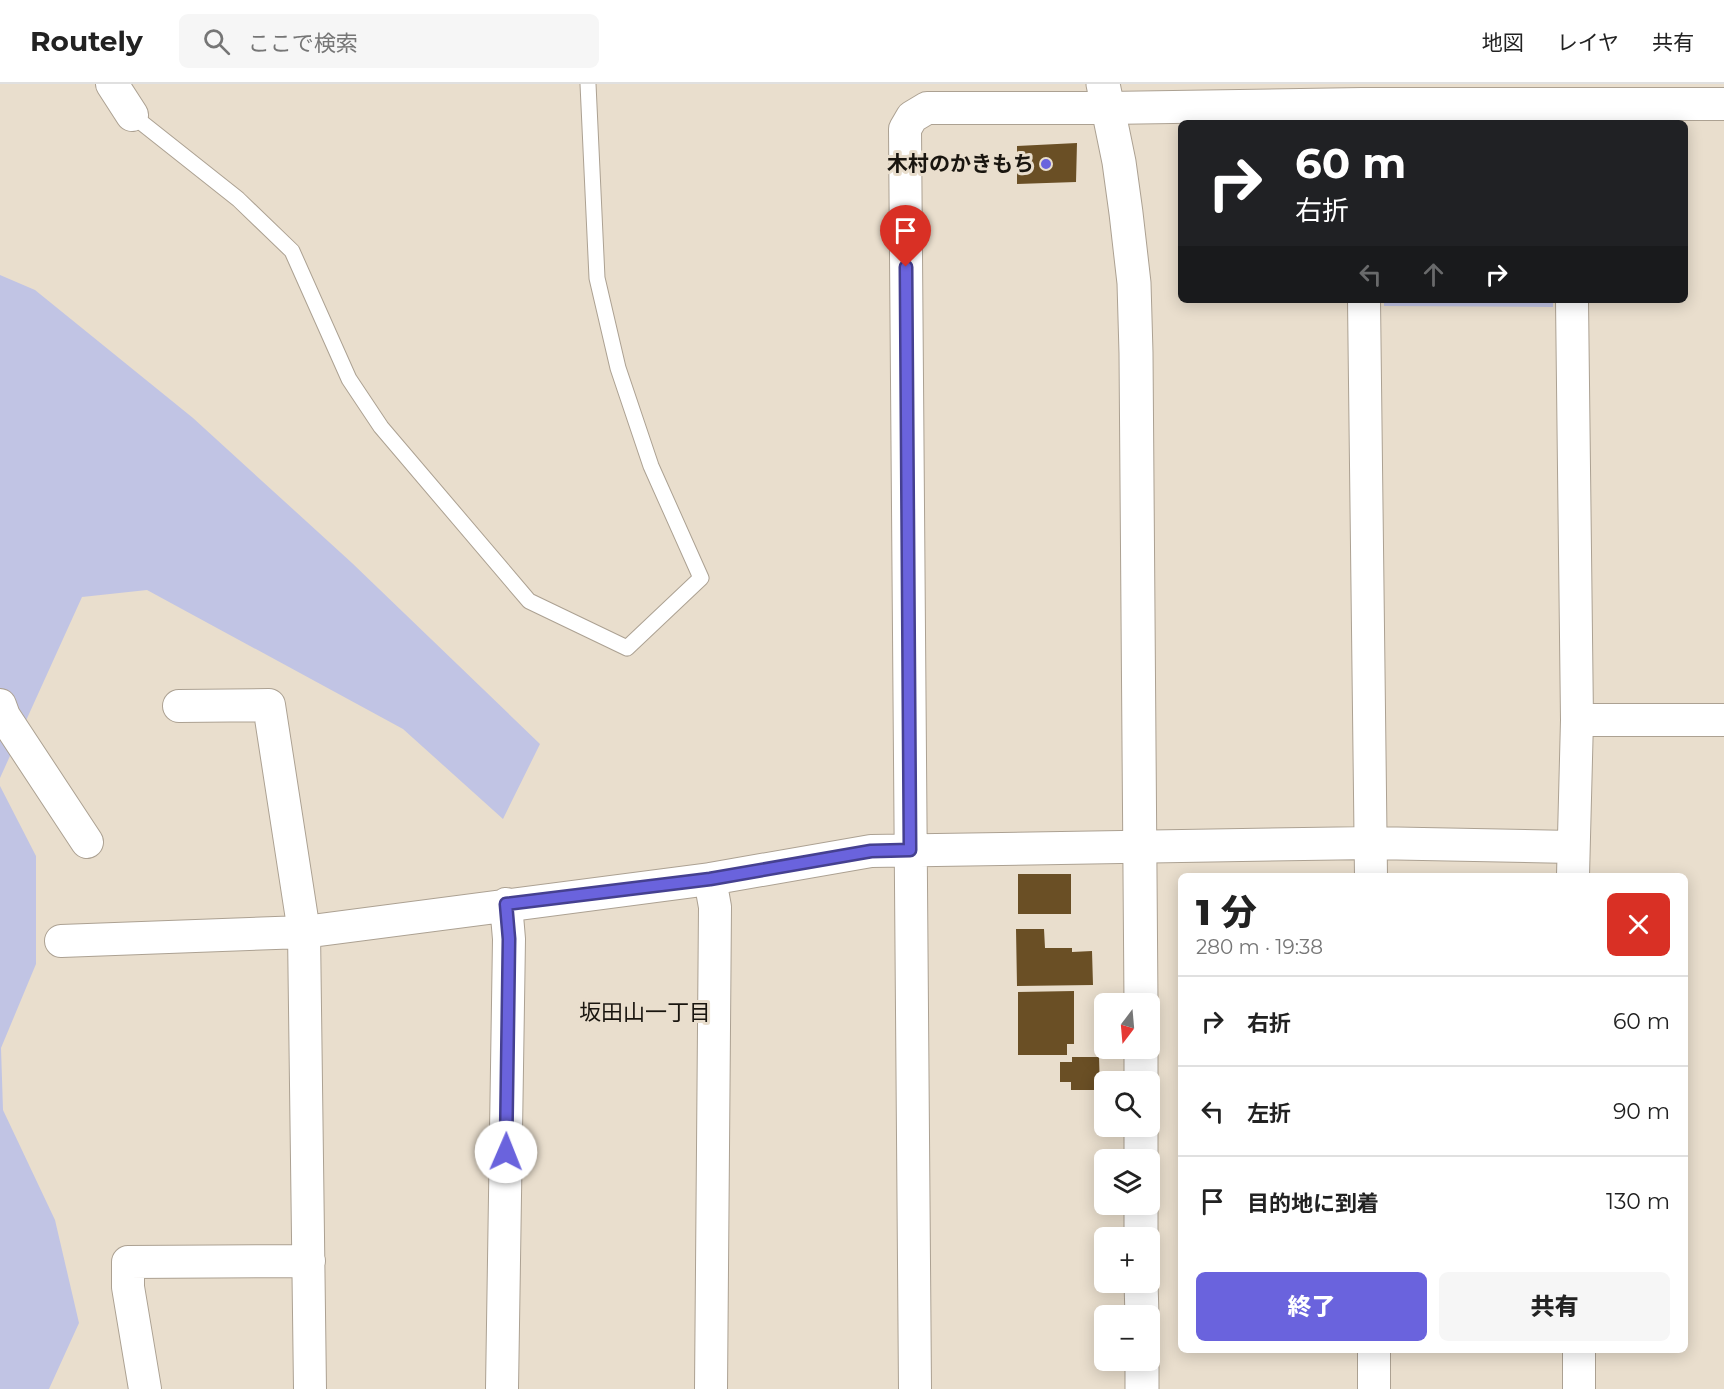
<!DOCTYPE html>
<html lang="ja">
<head>
<meta charset="utf-8">
<style>
  :root { --surface:#fff; --page:#f6f6f6; --text:#222; --muted:#767676; --line:#e0e0e0; --accent:#6a63dd }
  body { margin:0; font-family:Montserrat,"Noto Sans JP",sans-serif; background:var(--page); color:var(--text); height:100vh; display:flex; flex-direction:column; font-size:22px; white-space:nowrap }
  * { box-sizing:border-box; margin:0 }
  p { font-size:20px; color:var(--muted) }
  .icon { flex:none; width:33px; height:33px; fill:none; stroke:currentColor; stroke-width:2; stroke-linecap:round; stroke-linejoin:round }
  .map { position:relative; flex:1; overflow:hidden }
  .drawer { position:absolute; left:1178px; top:789px; width:510px; height:480px; display:flex; flex-direction:column; background:var(--surface); border-radius:9px; box-shadow:0 3px 15px #0003 }
  .drawer>* { flex:none }
  .banner { position:absolute; left:1178px; top:36px; width:510px; height:183px; border-radius:9px; box-shadow:0 3px 15px #0003; background:#202124; color:#fff; overflow:hidden }
  .needle { width:39px; rotate:196deg }
  .tools { position:absolute; left:1094px; top:909px; display:grid; gap:12px }
  .tools a { display:grid; place-items:center; width:66px; height:66px; border-radius:9px; background:var(--surface); box-shadow:0 3px 15px #0003; font-size:30px }
  .pin { position:absolute; display:grid; place-items:center; width:51px; height:51px; color:#fff; margin:-62px -26px; border-radius:50% 50% 50% 0; rotate:-45deg; box-shadow:0 0 6px #0007 }
  .pin .icon { rotate:45deg }
  .me { position:absolute; width:66px; margin:-33px; rotate:1deg; stroke-linejoin:round; filter:drop-shadow(0 0 4px #0008) }
  .turn { display:flex; align-items:center; gap:21px; height:126px; padding:0 18px; font-size:27px }
  .turn .icon { width:78px; height:78px; stroke-width:2.5 }
  .turn b { display:block; font-size:42px; line-height:51px }
  .lanes { display:flex; align-items:center; height:57px; padding:0 18px; background:#0003; justify-content:center; gap:30px; direction:ltr }
  .lanes .off { opacity:.35 }
  .round { display:grid; place-items:center; flex:none; width:63px; height:63px; border-radius:9px; background:var(--page) }
  .headline { display:flex; align-items:center; justify-content:space-between; height:102px; padding:0 18px }
  h1 { font-size:36px; font-weight:800; line-height:45px }
  .action { display:flex; gap:12px; margin-top:auto; padding:12px 18px }
  .action a { flex:1; height:69px; border-radius:9px; background:var(--accent); color:#fff; font-size:24px; font-weight:800; line-height:69px; text-align:center }
  .action a+a { background:var(--page); color:var(--text) }
  ul { padding:0; list-style:none }
  li { display:flex; align-items:center; gap:18px; height:90px; padding:0 18px; border-top:2px solid var(--line) }
  li div { flex:1 }
  li b { display:block; font-size:22px }
  li em { font-style:normal }
  header { display:flex; align-items:center; gap:36px; box-sizing:border-box; height:84px; padding:0 30px; background:var(--surface); border-bottom:2px solid var(--line) }
  header strong { font-size:28px }
  nav { display:flex; gap:33px; margin-inline-start:auto; font-size:21px }
  .search { width:420px; height:54px; background:var(--page); display:flex; align-items:center; gap:15px; box-sizing:border-box; padding:0 21px; border-radius:9px; color:var(--muted); font-size:22px }
  .map>svg:first-child { display:block }
</style>
</head>
<body>
<header>
<strong>Routely</strong>
<div class="search"><svg class="icon" aria-label="search" viewBox="0 0 24 24"><circle cx="10" cy="10" r="6"/><path d="M15 15l6 6"/></svg>ここで検索</div>
<nav><a>地図</a><a>レイヤ</a><a>共有</a></nav>
</header>
<div class="map">
<svg width="1724" height="1305" viewBox="0 0 1724 1305">
  <rect width="100%" height="100%" fill="#e9decd"/>
  <path fill="#c1c4e4" d="M 0,191 L 35,206 L 193,334 L 352,479 L 540,660 L 503,735 L 403,645 L 147,506 L 82,513 L 0,694 Z
    M 1384,216 L 1553,216 L 1553,223 L 1384,222 Z
    M 0,702 L 36,772 L 36,880 L 1,964 L 3,1026 L 55,1136 L 79,1239 L 49,1305 L 0,1305 Z"/>
  <path fill="#6a4f25" d="M 1077,59 L 1076,98 L 1017,100 L 1017,62 Z
    M 1018,790 L 1071,790 L 1071,830 L 1018,830 Z
    M 1016,845 L 1044,845 L 1045,864 L 1072,864 L 1072,868 L 1092,867 L 1093,901 L 1017,902 Z
    M 1074,907 L 1074,960 L 1067,960 L 1067,971 L 1018,971 L 1018,908 Z
    M 1072,973 L 1099,973 L 1100,1006 L 1071,1006 L 1071,998 L 1060,998 L 1060,978 L 1072,978 Z"/>
  <g fill="none" stroke-linecap="round" stroke-linejoin="round">
    <defs>
      <path id="service" d="M 132,31 L 238,115 L 292,167 L 349,295 L 381,343 L 529,517 L 627,564 L 701,494 L 651,382 L 618,284 L 597,194 L 588,0"/>
      <path id="minor" d="M 112,0 L 132,31
        M 1364,216 L 1371,792
        M 1572,216 L 1577,636 L 1573,792
        M 0,621 L 4,632 L 87,758
        M 179,622 L 269,621 L 304,848 L 310,1305
        M 1577,636 L 1724,636
        M 710,795 L 715,823 L 711,1305
        M 61,857 L 304,848 L 710,795 L 871,767 L 1371,759 L 1572,763
        M 1374,1266 L 1374,1305
        M 1579,1266 L 1579,1305
        M 145,1305 L 128,1203 L 128,1178 L 309,1177
        M 502,1305 L 509,855 L 506,820
        M 915,1305 L 905,45 L 912,33 L 927,24 L 1107,24 L 1362,20 L 1724,20"/>
      <path id="tertiary" d="M 1103,0 L 1119,78 L 1126,129 L 1134,199 L 1136,269 L 1141,920
        M 1141,964 L 1141,998
        M 1141,1042 L 1141,1076
        M 1141,1120 L 1141,1154
        M 1141,1198 L 1142,1232
        M 1142,1276 L 1142,1305"/>
    </defs>
    <use href="#service" stroke="#aca192" stroke-width="17"/>
    <use href="#minor" stroke="#aca192" stroke-width="34"/>
    <use href="#tertiary" stroke="#aca192" stroke-width="35"/>
    <use href="#service" stroke="#fff" stroke-width="15"/>
    <use href="#minor" stroke="#fff" stroke-width="32"/>
    <use href="#tertiary" stroke="#fff" stroke-width="33"/>
  </g>
  <g fill="none" stroke-linecap="round" stroke-linejoin="round">
    <defs>
      <path id="route" d="M 506,1068 L 509,855 L 506,820 L 710,795 L 871,767 L 910,766 L 906,183"/>
    </defs>
    <use href="#route" stroke="#454090" stroke-width="15"/>
    <use href="#route" stroke="#6a63dd" stroke-width="10"/>
  </g>
  <circle fill="#6a63dd" stroke="#e9decd" stroke-width="2" cx="1046" cy="80" r="6"/>
  <g text-anchor="middle" stroke-width="6" stroke-linejoin="round" paint-order="stroke">
    <g font-size="21" font-weight="bold" fill="#19150f" stroke="#e9decd" text-anchor="end">
      <text x="1034" y="87">木村のかきもち</text>
    </g>
    <g font-size="22" fill="#19150f" stroke="#e9decd">
      <text x="645" y="936">坂田山一丁目</text>
    </g>
  </g>
</svg>
<div class="tools">
<a><svg class="needle" viewBox="-14 -14 28 28"><path d="M0-13l5 13h-10z" fill="#e53935"/><path d="M0 13l5-13h-10z" fill="#767676"/></svg></a>
<a><svg class="icon" aria-label="search" viewBox="0 0 24 24"><circle cx="10" cy="10" r="6"/><path d="M15 15l6 6"/></svg></a>
<a><svg class="icon" aria-label="layers" viewBox="0 0 24 24"><path d="M12 4l9 5-9 5-9-5zM3 14l9 5 9-5"/></svg></a>
<a>+</a>
<a>−</a>
</div>
<div class="pin" style="left:906px;top:183px;background:#d93025"><svg class="icon" aria-label="arrive" viewBox="0 0 24 24"><path d="M6 21V4h12l-3 4 3 4H6"/></svg></div>
<svg class="me" style="left:506px;top:1068px" viewBox="-20 -20 40 40"><circle r="19" fill="#fff"/><path d="M0-13L10 11 0 6-10 11z" fill="#6a63dd"/></svg>
<div class="banner">
<div class="turn"><svg class="icon" aria-label="right" viewBox="0 0 24 24"><path d="M7 20v-9h11M14 6l5 5-5 5"/></svg><div><b>60 m</b>右折</div></div>
<div class="lanes"><svg class="icon off" aria-label="left" viewBox="0 0 24 24"><path d="M17 20v-9H6M10 6l-5 5 5 5"/></svg><svg class="icon off" aria-label="ahead" viewBox="0 0 24 24"><path d="M12 20V5M6 11l6-6 6 6"/></svg><svg class="icon" aria-label="right" viewBox="0 0 24 24"><path d="M7 20v-9h11M14 6l5 5-5 5"/></svg></div>
</div>
<section class="drawer">
<div class="headline"><div><h1>1 分</h1><p>280 m · 19:38</p></div><a class="round" style="background:#d93025;color:#fff"><svg class="icon" aria-label="close" viewBox="0 0 24 24"><path d="M6 6l12 12M18 6L6 18"/></svg></a></div>
<ul>
<li><svg class="icon" aria-label="right" viewBox="0 0 24 24"><path d="M7 20v-9h11M14 6l5 5-5 5"/></svg><div><b>右折</b></div><em>60 m</em></li>
<li><svg class="icon" aria-label="left" viewBox="0 0 24 24"><path d="M17 20v-9H6M10 6l-5 5 5 5"/></svg><div><b>左折</b></div><em>90 m</em></li>
<li><svg class="icon" aria-label="arrive" viewBox="0 0 24 24"><path d="M6 21V4h12l-3 4 3 4H6"/></svg><div><b>目的地に到着</b></div><em>130 m</em></li>
</ul>
<div class="action"><a>終了</a><a>共有</a></div>
</section>
</div>
</body>
</html>
